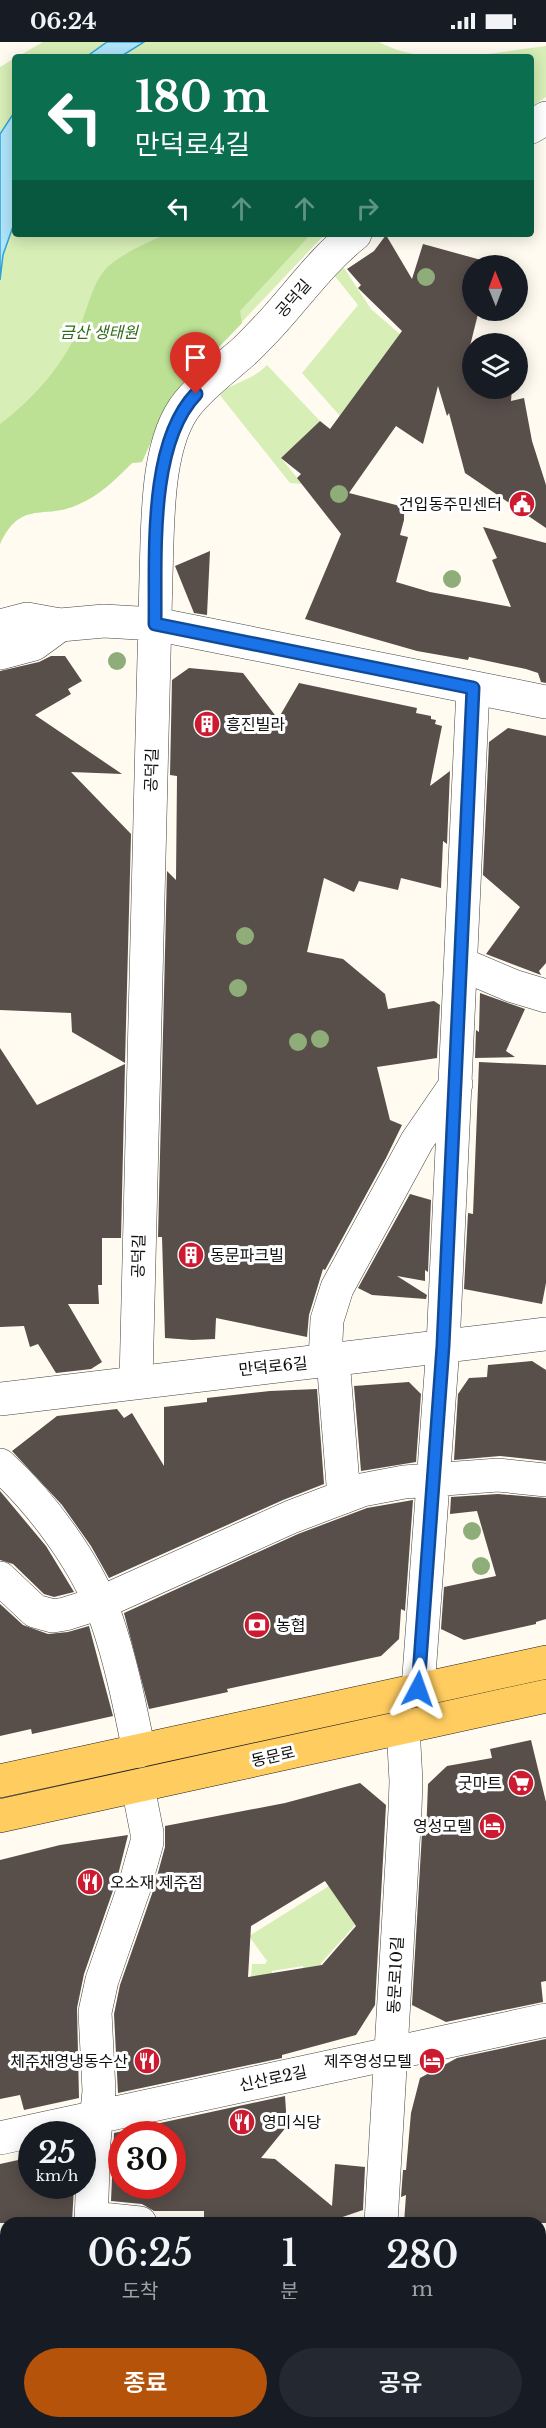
<!DOCTYPE html>
<html lang="ko">
<head>
<meta charset="utf-8">
<style>
  :root { --surface:#171b24; --page:#242831; --text:#f1f3f6; --muted:#9ea1a6; --accent:#b45309 }
  body { margin:0; font-family:"Libre Baskerville","Noto Sans KR",serif; background:var(--page); color:var(--text); height:100vh; display:flex; flex-direction:column; font-size:22px; white-space:nowrap }
  * { box-sizing:border-box; margin:0 }
  p { font-size:20px; color:var(--muted) }
  .icon { flex:none; width:33px; height:33px; fill:none; stroke:currentColor; stroke-width:2; stroke-linecap:round; stroke-linejoin:round }
  .map { position:relative; flex:1; overflow:hidden }
  .drawer { position:absolute; left:0px; top:2175px; width:546px; height:212px; display:flex; flex-direction:column; background:var(--surface); border-radius:18px 18px 0 0; box-shadow:0 3px 15px #0003 }
  .drawer>* { flex:none }
  .banner { position:absolute; left:12px; top:12px; width:522px; height:183px; border-radius:6px; box-shadow:0 3px 15px #0003; background:#0b6e4f; color:#fff; overflow:hidden }
  .needle { width:39px; rotate:359deg }
  .fabs { position:absolute; left:462px; top:213px; display:grid; gap:12px }
  .fabs a { display:grid; place-items:center; width:66px; height:66px; border-radius:50%; background:var(--surface); box-shadow:0 3px 15px #0003; font-size:30px }
  .speed { position:absolute; left:18px; top:2079px; display:flex; gap:12px; font-size:30px; font-weight:700; text-align:center }
  .speed>* { display:grid; place-content:center; width:78px; height:78px; border-radius:50%; background:var(--surface); box-shadow:0 3px 15px #0003; line-height:1 }
  .speed small { font-size:15px; font-weight:400 }
  .speed .limit { border:9px solid #d22; background:#fff; color:#111 }
  .pin { position:absolute; display:grid; place-items:center; width:51px; height:51px; color:#fff; margin:-62px -26px; border-radius:50% 50% 50% 0; rotate:-45deg; box-shadow:0 0 6px #0007 }
  .pin .icon { rotate:45deg }
  .me { position:absolute; width:66px; margin:-33px; rotate:4deg; stroke-linejoin:round; filter:drop-shadow(0 0 4px #0008) }
  .turn { display:flex; align-items:center; gap:21px; height:126px; padding:0 24px; font-size:27px }
  .turn .icon { width:78px; height:78px; stroke-width:2.5 }
  .turn b { display:block; font-size:42px; line-height:51px }
  .lanes { display:flex; align-items:center; height:57px; padding:0 24px; background:#0003; justify-content:center; gap:30px; direction:ltr }
  .lanes .off { opacity:.35 }
  .eta { display:flex; justify-content:space-evenly; align-items:center; height:102px; text-align:center }
  .eta b { font-size:36px; font-weight:600; line-height:42px }
  .primary-button { display:flex; gap:12px; margin-top:auto; padding:12px 24px }
  .primary-button a { flex:1; height:69px; border-radius:36px; background:var(--accent); color:#fff; font-size:24px; font-weight:600; line-height:69px; text-align:center }
  .primary-button a+a { background:var(--page); color:var(--text) }
  .status { display:flex; justify-content:space-between; align-items:center; height:42px; padding:0 30px; background:var(--surface); direction:ltr }
  .status svg { height:16px; fill:currentColor }
  .map>svg:first-child { display:block }
</style>
</head>
<body>
<div class="status"><b>06:24</b><svg viewBox="0 0 49 12"><path d="M0 12V9h3v3zM5 12V6h3v6zM10 12V3h3v9zM15 12V0h3v12zM26 1h20v11H26zM47 4h2v5h-2z"/></svg></div>
<div class="map">
<svg width="546" height="2386" viewBox="0 0 546 2386">
  <rect width="100%" height="100%" fill="#fffbf0"/>
  <path fill="#d7eeb6" d="M 43,0 L 379,0 C 428,27 493,10 546,4 L 546,55 L 531,65 L 531,15 L 17,15 Z
    M 15,16 L 15,192 L 325,192 L 171,355 L 142,420 L 132,421 C 116,437 99,454 77,463 C 43,478 21,457 0,502 L 0,25 Z
    M 344,226 L 371,267 L 401,293 L 340,374 L 302,331 L 358,263 L 334,233 Z
    M 267,323 L 320,379 L 281,416 L 302,442 L 290,441 L 219,352 C 234,340 253,338 267,323 Z
    M 329,1844 L 355,1883 L 321,1921 L 323,1935 L 305,1939 L 303,1924 L 272,1929 L 272,1944 L 251,1937 L 252,1922 L 265,1922 L 267,1919 L 249,1894 Z"/>
  <path fill="#bce094" d="M 167,192 L 311,192 L 240,269 L 242,281 L 171,355 L 142,420 L 132,421 C 116,437 99,454 77,463 C 43,478 21,457 0,502 L 0,382 C 35,356 66,320 82,279 C 89,262 92,244 104,229 C 115,215 150,199 167,192 Z"/>
  <path fill="#b0e5fb" stroke="#30a3d9" stroke-width="1.5" d="M 107,0 L 144,0 L 120,15 L 86,15 Z
    M 15,69 L 13,155 L 15,179 L 3,213 L 0,238 L 0,92 Z"/>
  <path fill="#584e4a" fill-rule="evenodd" d="M 386,193 L 412,237 L 423,202 L 492,221 L 491,224 L 472,224 L 472,268 L 479,268 L 469,308 L 472,309 L 472,346 L 512,346 L 511,359 L 524,356 L 532,399 L 546,443 L 546,486 L 465,431 L 449,371 L 447,374 L 438,344 L 423,402 L 396,384 L 349,451 L 404,465 L 404,478 L 400,493 L 408,495 L 396,540 L 430,550 L 511,565 L 492,518 L 497,516 L 483,485 L 546,501 L 546,641 L 541,640 L 538,631 L 526,627 L 469,615 L 468,618 L 417,609 L 305,577 L 341,492 L 297,436 L 301,432 L 281,416 L 320,379 L 330,387 L 402,289 L 358,246 L 361,243 L 347,227 L 374,209 Z
    M 210,509 L 207,573 L 194,571 L 175,524 Z
    M 51,614 L 65,614 L 82,639 L 68,647 L 71,652 L 35,673 L 122,732 L 71,730 L 131,792 L 125,1021 L 72,990 L 71,971 L 0,968 L 0,629 L 39,620 Z
    M 189,626 L 243,631 L 278,677 L 299,641 L 417,666 L 416,671 L 431,674 L 431,677 L 436,678 L 435,682 L 442,684 L 430,744 L 450,729 L 447,802 L 443,799 L 441,846 L 401,836 L 398,848 L 359,839 L 354,850 L 324,836 L 307,910 L 343,917 L 385,952 L 388,967 L 434,959 L 440,963 L 437,1016 L 377,1025 L 390,1078 L 402,1083 L 386,1116 L 325,1228 L 323,1227 L 309,1273 L 307,1295 L 216,1276 L 215,1297 L 192,1298 L 165,1296 L 162,1195 L 158,1195 L 167,829 L 176,838 L 177,734 L 170,733 L 172,638 Z
    M 508,686 L 546,694 L 546,921 L 539,929 L 541,933 L 486,912 L 520,865 L 483,833 L 489,700 Z
    M 480,951 L 525,967 L 506,1009 L 515,1015 L 475,1016 L 476,988 L 479,990 Z
    M 0,1006 L 37,1063 L 125,1022 L 121,1196 L 102,1196 L 102,1243 L 98,1243 L 99,1262 L 68,1262 L 102,1320 L 91,1327 L 56,1331 L 38,1302 L 30,1305 L 24,1284 L 0,1285 Z
    M 479,1020 L 546,1023 L 546,1241 L 542,1262 L 464,1247 L 468,1171 L 473,1172 Z
    M 410,1152 L 431,1158 L 428,1230 L 425,1228 L 425,1239 L 397,1234 L 427,1253 L 426,1257 L 372,1253 L 358,1246 Z
    M 532,1319 L 546,1328 L 546,1419 L 500,1414 L 454,1418 L 458,1352 L 469,1336 L 487,1335 L 488,1323 Z
    M 409,1340 L 421,1352 L 416,1420 L 361,1429 L 354,1344 Z
    M 317,1347 L 324,1442 L 283,1458 L 109,1536 L 91,1504 L 62,1463 L 12,1409 L 57,1374 L 117,1367 L 124,1376 L 132,1371 L 164,1424 L 164,1365 L 207,1360 L 207,1356 L 270,1349 Z
    M 0,1449 L 46,1504 L 74,1550 L 54,1555 L 44,1552 L 13,1522 L 0,1518 Z
    M 498,1452 L 546,1456 L 546,1577 L 536,1580 L 536,1582 L 464,1598 L 441,1587 L 444,1545 L 496,1534 L 477,1469 L 450,1472 L 451,1455 Z
    M 413,1458 L 405,1569 L 401,1567 L 399,1597 L 381,1614 L 227,1647 L 228,1650 L 149,1667 L 124,1571 L 298,1492 L 367,1466 Z
    M 0,1562 L 23,1583 L 48,1592 L 68,1590 L 89,1584 L 113,1674 L 32,1692 L 31,1687 L 0,1694 Z
    M 531,1698 L 546,1760 L 546,1939 L 541,1940 L 543,1960 L 446,1980 L 412,1963 L 422,1791 L 426,1794 L 428,1742 L 447,1724 L 492,1716 L 490,1707 Z
    M 360,1741 L 386,1763 L 375,1963 L 356,1993 L 282,2013 L 282,2016 L 118,2051 L 114,1972 L 120,1943 L 153,1849 L 165,1805 L 165,1784 L 285,1761 ZM 325,1839 L 356,1884 L 322,1923 L 248,1935 L 251,1884 Z
    M 128,1793 L 117,1837 L 84,1932 L 77,1966 L 79,2056 L 24,2068 L 20,2053 L 0,2057 L 0,1818 L 60,1803 Z
    M 546,1997 L 546,2181 L 404,2181 L 406,2153 L 401,2155 L 403,2128 L 406,2128 L 411,2071 L 420,2036 L 457,2016 Z
    M 285,2054 L 287,2084 L 261,2116 L 275,2117 L 332,2164 L 335,2122 L 365,2125 L 363,2168 L 325,2181 L 204,2181 L 204,2169 L 154,2169 L 142,2162 L 111,2159 L 114,2091 ZM 122,2092 L 172,2092 L 172,2144 L 122,2144 Z
    M 32,2115 L 32,2144 L 74,2144 L 72,2181 L 0,2181 L 0,2122 Z"/>
  <g fill="none" stroke-linecap="round" stroke-linejoin="round">
    <defs>
      <path id="minor" d="M 531,85 L 546,76
        M 0,584 L 27,577 L 60,583 L 104,579 L 155,582 L 546,660
        M 0,611 L 34,602 L 60,583
        M 461,922 L 513,944 L 546,954
        M 333,1317 L 344,1455
        M 325,1318 L 327,1278 L 337,1246 L 417,1099 L 456,1042
        M 136,1339 L 156,534 C 158,483 155,401 188,361 C 202,344 219,331 235,317 C 247,308 257,296 268,285 C 297,254 321,219 355,192
        M 0,1357 L 546,1292
        M 0,1423 C 42,1461 87,1522 106,1576 C 121,1619 130,1665 139,1709
        M 0,1536 L 35,1569 L 53,1574 L 65,1572 L 100,1561 L 291,1475 L 362,1448 L 404,1440 L 498,1433 L 546,1438
        M 418,1647 L 443,1304 L 473,646
        M 0,2096 L 546,1978
        M 92,2176 L 140,2181
        M 91,2181 L 94,2100 L 99,2049 L 95,1970 L 102,1938 L 135,1843 L 147,1800 L 147,1791 L 138,1745
        M 381,2181 L 405,1768 L 406,1739 L 403,1685
        M 4,2231 L 6,2231
        M 444,2380 L 448,2386
        M 72,2386 L 88,2380"/>
      <path id="major" d="M 0,1739 L 546,1620
        M 0,1774 L 546,1654"/>
    </defs>
    <use href="#minor" stroke="#424242" stroke-width="34"/>
    <use href="#major" stroke="#202020" stroke-width="34"/>
    <use href="#minor" stroke="#fff" stroke-width="33"/>
    <use href="#major" stroke="#ffcc60" stroke-width="33"/>
  </g>
  <g fill="#8ead79">
    <circle cx="426" cy="235" r="9"/>
    <circle cx="339" cy="452" r="9"/>
    <circle cx="452" cy="537" r="9"/>
    <circle cx="117" cy="619" r="9"/>
    <circle cx="245" cy="894" r="9"/>
    <circle cx="238" cy="946" r="9"/>
    <circle cx="320" cy="997" r="9"/>
    <circle cx="298" cy="1000" r="9"/>
    <circle cx="472" cy="1489" r="9"/>
    <circle cx="481" cy="1524" r="9"/>
  </g>
  <g fill="none" stroke-linecap="round" stroke-linejoin="round">
    <defs>
      <path id="route" d="M 196,352 C 148,402 156,515 155,582 L 473,646 L 443,1304 L 418,1647"/>
    </defs>
    <use href="#route" stroke="#114b97" stroke-width="15"/>
    <use href="#route" stroke="#1a73e8" stroke-width="10"/>
  </g>
  <defs>
    <symbol id="civic-disc" viewBox="-11 -11 22 22"><circle r="9.5" fill="#cc1a30" stroke="#fff"/><path d="M-.6-6.5H3V-4.5H.6V-3L4-1V1h2V6H-6V1h2V-1L-.6-3ZM-1.2 2.5V6h2.4V2.5Z" fill="#fff"/></symbol>
    <symbol id="building-disc" viewBox="-11 -11 22 22"><circle r="9.5" fill="#cc1a30" stroke="#fff"/><path d="M-4-6H4V6H1V3H-1V6H-4ZM-2.5-4.3h1.7v1.8h-1.7ZM.8-4.3h1.7v1.8H.8ZM-2.5-1h1.7V.8h-1.7ZM.8-1h1.7V.8H.8Z" fill="#fff"/></symbol>
    <symbol id="bank-disc" viewBox="-11 -11 22 22"><circle r="9.5" fill="#cc1a30" stroke="#fff"/><path d="M-6-4H6V4H-6ZM0-2.3a2.3 2.3 0 1 0 0 4.6a2.3 2.3 0 1 0 0-4.6Z" fill="#fff"/></symbol>
    <symbol id="supermarket-disc" viewBox="-11 -11 22 22"><circle r="9.5" fill="#cc1a30" stroke="#fff"/><path d="M-6-5.5h2.5l.6 2H6L4.5 2H-2.5L-4.4-4H-6ZM-1.5 3.2a1.3 1.3 0 1 0 .1 0ZM3 3.2a1.3 1.3 0 1 0 .1 0Z" fill="#fff"/></symbol>
    <symbol id="hotel-disc" viewBox="-11 -11 22 22"><circle r="9.5" fill="#cc1a30" stroke="#fff"/><path d="M-6-4.5h1.5V1H6V5H4.5V3h-9V5H-6ZM-4 0a1.8 1.8 0 1 1 3.6 0ZM.5 0V-2.5h3Q6-2.5 6 0Z" fill="#fff"/></symbol>
    <symbol id="restaurant-disc" viewBox="-11 -11 22 22"><circle r="9.5" fill="#cc1a30" stroke="#fff"/><path d="M-5-6h1v4h1v-4h1v4h1v-4h1v5L-1.5 .5V6h-2V.5L-5-1ZM5-6V6H3V1.5H1.5Q1.5-4 5-6Z" fill="#fff"/></symbol>
  </defs>
  <g fill-rule="evenodd">
    <use href="#civic-disc" x="507" y="447" width="30" height="30"/>
    <use href="#building-disc" x="192" y="667" width="30" height="30"/>
    <use href="#building-disc" x="176" y="1198" width="30" height="30"/>
    <use href="#bank-disc" x="242" y="1568" width="30" height="30"/>
    <use href="#supermarket-disc" x="506" y="1726" width="30" height="30"/>
    <use href="#hotel-disc" x="477" y="1769" width="30" height="30"/>
    <use href="#restaurant-disc" x="75" y="1825" width="30" height="30"/>
    <use href="#restaurant-disc" x="132" y="2004" width="30" height="30"/>
    <use href="#hotel-disc" x="417" y="2004" width="30" height="30"/>
    <use href="#restaurant-disc" x="227" y="2065" width="30" height="30"/>
  </g>
  <g text-anchor="middle" stroke-width="6" stroke-linejoin="round" paint-order="stroke">
    <g font-size="16" fill="#0f0f0f" stroke="#fff">
      <text transform="translate(293 256) rotate(-49)" y="6">공덕길</text>
      <text transform="translate(151 728) rotate(-88)" y="6">공덕길</text>
      <text transform="translate(138 1214) rotate(-89)" y="6">공덕길</text>
      <text transform="translate(273 1324) rotate(-6)" y="6">만덕로6길</text>
      <text transform="translate(273 1714) rotate(-13)" y="6">동문로</text>
      <text transform="translate(395 1933) rotate(-87)" y="6">동문로10길</text>
      <text transform="translate(273 2036) rotate(-12)" y="6">신산로2길</text>
    </g>
    <g font-size="16" font-style="italic" fill="#316d18" stroke="#fff">
      <text x="99" y="296">금산 생태원</text>
    </g>
    <g font-size="16" fill="#0f0f0f" stroke="#fff" text-anchor="end">
      <text x="502" y="468">건입동주민센터</text>
      <text x="226" y="688" text-anchor="start">흥진빌라</text>
      <text x="210" y="1219" text-anchor="start">동문파크빌</text>
      <text x="276" y="1589" text-anchor="start">농협</text>
      <text x="502" y="1747">굿마트</text>
      <text x="472" y="1790">영성모텔</text>
      <text x="110" y="1846" text-anchor="start">오소재 제주점</text>
      <text x="128" y="2025">체주채영냉동수산</text>
      <text x="412" y="2025">제주영성모텔</text>
      <text x="262" y="2086" text-anchor="start">영미식당</text>
    </g>
  </g>
</svg>
<div class="fabs">
<a><svg class="needle" viewBox="-14 -14 28 28"><path d="M0-13l5 13h-10z" fill="#e53935"/><path d="M0 13l5-13h-10z" fill="#9ea1a6"/></svg></a>
<a><svg class="icon" aria-label="layers" viewBox="0 0 24 24"><path d="M12 4l9 5-9 5-9-5zM3 14l9 5 9-5"/></svg></a>
</div>
<div class="speed"><div>25<small>km/h</small></div><div class="limit">30</div></div>
<div class="pin" style="left:196px;top:352px;background:#d93025"><svg class="icon" aria-label="arrive" viewBox="0 0 24 24"><path d="M6 21V4h12l-3 4 3 4H6"/></svg></div>
<svg class="me" style="left:418px;top:1647px" viewBox="-20 -20 40 40"><path d="M0-17L14 15 0 8-14 15z" fill="#1a73e8" stroke="#fff" stroke-width="4"/></svg>
<div class="banner">
<div class="turn"><svg class="icon" aria-label="left" viewBox="0 0 24 24"><path d="M17 20v-9H6M10 6l-5 5 5 5"/></svg><div><b>180 m</b>만덕로4길</div></div>
<div class="lanes"><svg class="icon" aria-label="left" viewBox="0 0 24 24"><path d="M17 20v-9H6M10 6l-5 5 5 5"/></svg><svg class="icon off" aria-label="ahead" viewBox="0 0 24 24"><path d="M12 20V5M6 11l6-6 6 6"/></svg><svg class="icon off" aria-label="ahead" viewBox="0 0 24 24"><path d="M12 20V5M6 11l6-6 6 6"/></svg><svg class="icon off" aria-label="right" viewBox="0 0 24 24"><path d="M7 20v-9h11M14 6l5 5-5 5"/></svg></div>
</div>
<section class="drawer">
<div class="eta">
<div><b>06:25</b><p>도착</p></div>
<div><b>1</b><p>분</p></div>
<div><b>280</b><p>m</p></div>
</div>
<div class="primary-button"><a>종료</a><a>공유</a></div>
</section>
</div>
</body>
</html>
